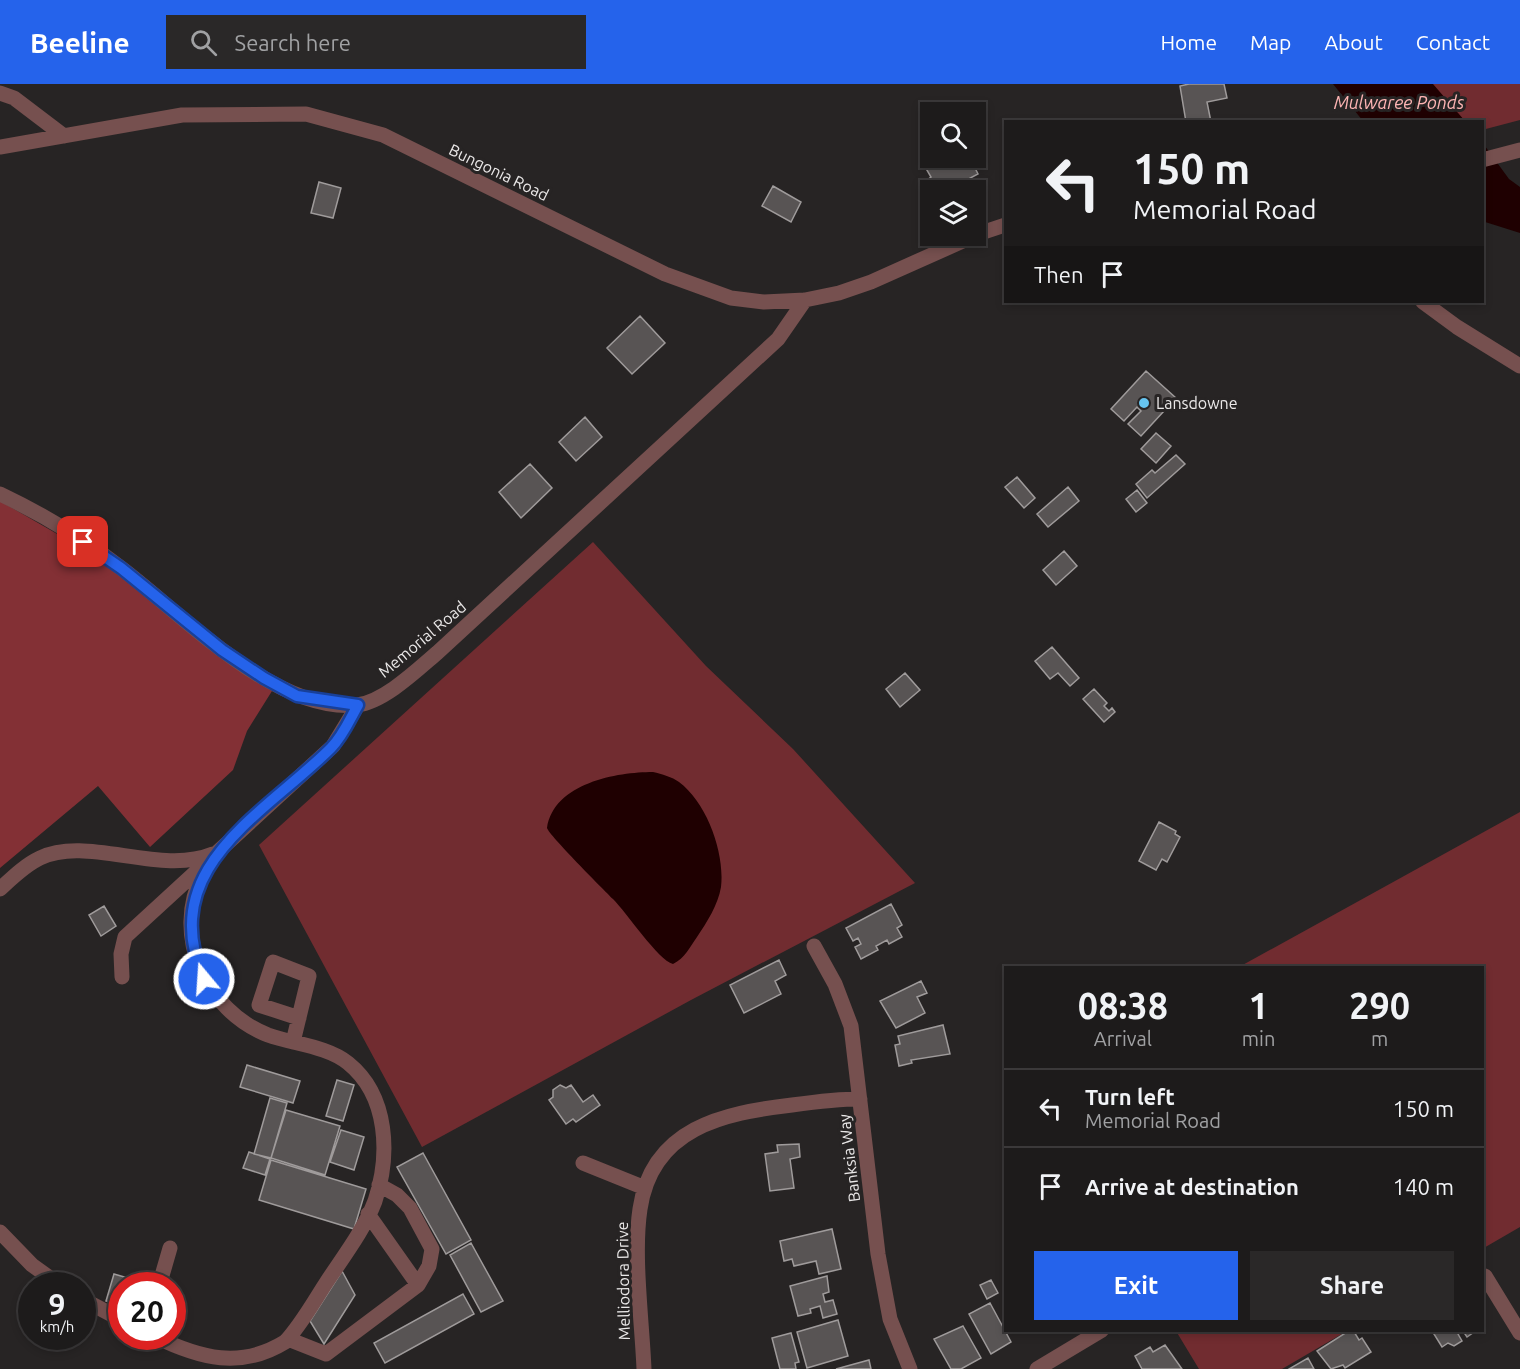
<!DOCTYPE html>
<html lang="en">
<head>
<meta charset="utf-8">
<style>
  :root { --surface:#1d1b1b; --page:#2a2828; --text:#f1f3f6; --muted:#a0a1a3; --line:#3b393a; --accent:#2563eb }
  body { margin:0; font-family:Ubuntu,sans-serif; background:var(--page); color:var(--text); height:100vh; display:flex; flex-direction:column; font-size:22px; white-space:nowrap }
  * { box-sizing:border-box; margin:0 }
  p { font-size:20px; color:var(--muted) }
  .icon { flex:none; width:33px; height:33px; fill:none; stroke:currentColor; stroke-width:2; stroke-linecap:round; stroke-linejoin:round }
  .map { position:relative; flex:1; overflow:hidden }
  .panel { position:absolute; left:1004px; top:882px; width:480px; height:366px; display:flex; flex-direction:column; background:var(--surface); border-radius:0px; box-shadow:0 3px 9px #0003,0 0 0 2px var(--line) }
  .panel>* { flex:none }
  .guide { position:absolute; left:1004px; top:36px; width:480px; height:183px; border-radius:0px; box-shadow:0 3px 9px #0003,0 0 0 2px var(--line); background:#1d1b1b; color:var(--text); overflow:hidden }
  .controls { position:absolute; left:920px; top:18px; display:grid; gap:12px }
  .controls a { display:grid; place-items:center; width:66px; height:66px; border-radius:0px; background:var(--surface); box-shadow:0 3px 9px #0003,0 0 0 2px var(--line); font-size:30px }
  .speed { position:absolute; left:18px; top:1188px; display:flex; gap:12px; font-size:30px; font-weight:700; text-align:center }
  .speed>* { display:grid; place-content:center; width:78px; height:78px; border-radius:50%; background:var(--surface); box-shadow:0 3px 9px #0003,0 0 0 2px var(--line); line-height:1 }
  .speed small { font-size:15px; font-weight:400 }
  .speed .limit { border:9px solid #d22; background:#fff; color:#111 }
  .pin { position:absolute; display:grid; place-items:center; width:51px; height:51px; color:#fff; margin:-26px; border-radius:12px; box-shadow:0 3px 9px #0006 }
  .me { position:absolute; width:66px; margin:-33px; rotate:342deg; stroke-linejoin:round; filter:drop-shadow(0 0 4px #0008) }
  .turn { display:flex; align-items:center; gap:21px; height:126px; padding:0 30px; font-size:27px }
  .turn .icon { width:78px; height:78px; stroke-width:2.5 }
  .turn b { display:block; font-size:42px; line-height:51px }
  .then { display:flex; align-items:center; height:57px; padding:0 30px; background:#0003; gap:12px; font-size:22px }
  .eta { display:flex; justify-content:space-evenly; align-items:center; height:102px; text-align:center }
  .eta b { font-size:36px; font-weight:700; line-height:42px }
  .primary-button { display:flex; gap:12px; margin-top:auto; padding:12px 30px }
  .primary-button a { flex:1; height:69px; border-radius:0px; background:var(--accent); color:#fff; font-size:24px; font-weight:700; line-height:69px; text-align:center }
  .primary-button a+a { background:var(--page); color:var(--text) }
  ul { padding:0; list-style:none }
  li { display:flex; align-items:center; gap:18px; height:78px; padding:0 30px; border-top:2px solid var(--line) }
  li div { flex:1 }
  li b { display:block; font-size:22px }
  li em { font-style:normal }
  header { display:flex; align-items:center; gap:36px; box-sizing:border-box; height:84px; padding:0 30px; background:var(--accent); color:#fff }
  header strong { font-size:28px }
  nav { display:flex; gap:33px; margin-inline-start:auto; font-size:21px }
  .search { width:420px; height:54px; background:var(--page); display:flex; align-items:center; gap:15px; box-sizing:border-box; padding:0 21px; border-radius:0px; color:var(--muted); font-size:22px }
  .map>svg:first-child { display:block }
</style>
</head>
<body>
<header>
<strong>Beeline</strong>
<div class="search"><svg class="icon" aria-label="search" viewBox="0 0 24 24"><circle cx="10" cy="10" r="6"/><path d="M15 15l6 6"/></svg>Search here</div>
<nav><a>Home</a><a>Map</a><a>About</a><a>Contact</a></nav>
</header>
<div class="map">
<svg width="1520" height="1285" viewBox="0 0 1520 1285">
  <rect width="100%" height="100%" fill="#272424"/>
  <path fill="#712c30" d="M 1431,0 L 1520,0 L 1520,36 L 1482,46 L 1482,38 L 1461,37 Z
    M 593,458 L 706,582 L 793,665 L 915,799 L 691,916 L 422,1063 L 259,761 Z
    M 1520,728 L 1520,1143 L 1482,1165 L 1482,884 L 1239,883 Z
    M 1176,1247 L 1347,1247 L 1282,1285 L 1199,1285 Z"/>
  <path fill="#833035" d="M 0,417 L 92,470 L 240,586 L 272,607 L 247,647 L 233,686 L 150,763 L 98,702 L 0,784 Z"/>
  <path fill="#1f0001" d="M 1333,0 L 1433,0 L 1465,37 L 1363,37 Z
    M 1482,58 L 1509,95 L 1520,103 L 1520,149 L 1482,137 Z
    M 653,688 C 662,690 672,693 679,698 C 707,719 725,769 721,803 C 718,821 707,838 697,853 C 690,863 685,874 673,880 C 658,876 627,829 613,815 C 603,805 549,751 547,744 C 554,699 617,688 653,688 Z"/>
  <path fill="#585454" stroke="#9f9b9b" stroke-width="1.5" d="M 1189,0 L 1224,0 L 1227,14 L 1207,18 L 1211,38 L 1186,38 L 1180,2 Z
    M 936,74 L 939,78 L 947,74 L 970,74 L 978,90 L 948,106 L 930,106 L 926,97 L 931,93 L 924,81 Z
    M 319,98 L 341,104 L 333,134 L 311,129 Z
    M 773,102 L 801,118 L 791,138 L 762,122 Z
    M 640,232 L 665,259 L 632,290 L 607,264 Z
    M 1146,287 L 1176,314 L 1141,352 L 1128,340 L 1141,327 L 1137,323 L 1124,337 L 1111,325 Z
    M 585,333 L 602,353 L 576,377 L 559,358 Z
    M 1156,349 L 1171,362 L 1156,379 L 1141,365 Z
    M 1176,371 L 1185,380 L 1147,414 L 1136,400 L 1152,386 L 1155,389 Z
    M 530,380 L 552,404 L 521,434 L 499,408 Z
    M 1017,393 L 1035,414 L 1024,424 L 1005,403 Z
    M 1068,403 L 1079,417 L 1048,443 L 1037,430 Z
    M 1137,406 L 1147,419 L 1136,428 L 1126,415 Z
    M 1064,467 L 1077,482 L 1056,501 L 1043,486 Z
    M 1052,563 L 1079,594 L 1070,602 L 1058,589 L 1050,595 L 1035,577 Z
    M 905,589 L 920,606 L 900,623 L 886,605 Z
    M 1094,605 L 1107,619 L 1104,622 L 1109,627 L 1112,624 L 1115,628 L 1104,638 L 1083,615 Z
    M 1159,738 L 1176,747 L 1175,750 L 1180,753 L 1167,778 L 1162,775 L 1156,786 L 1139,777 Z
    M 891,820 L 902,841 L 897,844 L 902,853 L 889,860 L 887,856 L 876,862 L 878,866 L 861,875 L 855,863 L 861,860 L 858,854 L 853,857 L 846,844 Z
    M 104,822 L 116,842 L 101,852 L 89,831 Z
    M 779,876 L 786,891 L 775,897 L 781,910 L 744,929 L 730,901 Z
    M 921,897 L 927,909 L 917,913 L 925,929 L 896,944 L 880,917 Z
    M 943,941 L 950,970 L 911,976 L 912,979 L 899,982 L 895,961 L 900,960 L 898,952 Z
    M 247,981 L 300,997 L 293,1019 L 240,1003 Z
    M 337,996 L 354,1001 L 343,1037 L 326,1032 Z
    M 560,1001 L 566,1004 L 571,1001 L 583,1018 L 593,1011 L 600,1021 L 576,1038 L 573,1035 L 566,1040 L 549,1016 L 553,1013 L 553,1006 Z
    M 270,1014 L 287,1019 L 271,1074 L 254,1070 Z
    M 286,1026 L 340,1042 L 325,1091 L 271,1074 Z
    M 341,1046 L 364,1053 L 354,1086 L 330,1078 Z
    M 799,1060 L 800,1073 L 790,1075 L 794,1104 L 770,1107 L 765,1070 L 778,1068 L 777,1061 Z
    M 249,1068 L 270,1075 L 265,1091 L 243,1084 Z
    M 423,1069 L 471,1156 L 446,1170 L 397,1083 Z
    M 271,1076 L 366,1105 L 354,1145 L 259,1116 Z
    M 832,1145 L 841,1185 L 819,1190 L 816,1177 L 794,1182 L 792,1175 L 784,1177 L 780,1157 Z
    M 471,1159 L 503,1217 L 481,1228 L 450,1171 Z
    M 342,1187 L 355,1211 L 324,1260 L 310,1237 Z
    M 114,1190 L 138,1197 L 136,1202 L 122,1202 L 122,1221 L 106,1217 Z
    M 827,1192 L 829,1208 L 823,1210 L 825,1218 L 833,1216 L 837,1230 L 823,1234 L 820,1222 L 810,1225 L 811,1229 L 798,1232 L 790,1202 Z
    M 991,1196 L 998,1209 L 987,1215 L 980,1201 Z
    M 463,1210 L 474,1230 L 385,1279 L 374,1259 Z
    M 990,1219 L 1011,1258 L 991,1270 L 969,1230 Z
    M 838,1236 L 848,1272 L 807,1284 L 797,1248 Z
    M 963,1242 L 981,1274 L 961,1285 L 951,1285 L 934,1255 Z
    M 1350,1246 L 1353,1246 L 1359,1256 L 1362,1254 L 1371,1268 L 1345,1284 L 1343,1281 L 1331,1285 L 1317,1267 Z
    M 1437,1246 L 1477,1246 L 1467,1253 L 1463,1247 L 1458,1250 L 1462,1257 L 1454,1262 L 1448,1259 L 1442,1263 L 1434,1250 Z
    M 791,1249 L 799,1278 L 795,1279 L 796,1285 L 780,1285 L 772,1254 Z
    M 62,1252 L 82,1252 L 72,1263 Z
    M 1165,1261 L 1182,1285 L 1142,1285 L 1135,1272 L 1150,1263 L 1153,1268 Z
    M 1308,1274 L 1314,1285 L 1289,1285 Z
    M 869,1276 L 871,1285 L 836,1285 Z"/>
  <g fill="none" stroke-linecap="round" stroke-linejoin="round">
    <path stroke="#76504f" stroke-width="15" d="M 0,9 L 14,14 L 64,52
      M 0,63 L 182,31 L 306,30 L 383,51 L 665,190 L 731,214 L 764,218 L 805,216 L 839,209 L 871,198 L 974,152
      M 1482,76 L 1520,66
      M 975,151 L 1005,141
      M 1423,218 L 1457,243 L 1520,282
      M 0,410 C 42,430 84,455 121,484 C 181,529 276,630 357,621 C 384,618 417,586 437,569 L 778,255 L 805,216
      M 0,805 C 12,794 25,781 40,774 C 87,751 160,792 213,770
      M 814,862 L 835,900 L 851,942 L 878,1170 L 890,1235 L 910,1285
      M 122,893 L 121,870 L 125,853 L 333,662 L 358,621
      M 293,958 L 309,892 L 273,878 L 259,921 L 299,934
      M 583,1079 L 645,1104
      M 368,1130 L 418,1201 L 429,1182 L 432,1165 L 410,1124 L 397,1111 L 379,1101
      M 0,1148 L 32,1181 L 61,1202
      M 1485,1192 L 1520,1249
      M 159,1202 L 170,1164
      M 82,1215 L 122,1236
      M 154,1252 C 201,1275 241,1285 285,1258 C 301,1241 313,1219 326,1199 C 343,1173 364,1146 375,1117 C 390,1072 389,1012 348,979 C 327,962 293,960 268,951 C 206,927 171,851 203,790 C 207,782 213,775 218,768
      M 288,1255 L 326,1270 L 418,1201
      M 644,1285 C 642,1237 633,1171 640,1125 C 652,1044 723,1029 792,1021 C 814,1018 837,1015 860,1015
      M 1037,1285 L 1102,1246"/>
  </g>
  <g fill="none" stroke-linecap="round" stroke-linejoin="round">
    <defs>
      <path id="route" d="M 83,458 L 121,484 L 222,566 L 264,594 L 297,612 L 358,621 C 350,635 343,652 331,664 C 265,730 155,783 204,895"/>
    </defs>
    <use href="#route" stroke="#184099" stroke-width="15"/>
    <use href="#route" stroke="#2563eb" stroke-width="10"/>
  </g>
  <circle fill="#66c4ef" stroke="#272424" stroke-width="2" cx="1144" cy="319" r="6"/>
  <g text-anchor="middle" stroke-width="6" stroke-linejoin="round" paint-order="stroke">
    <g font-size="16" fill="#eae8e8" stroke="#272424">
      <text transform="translate(499 88) rotate(26)" y="6">Bungonia Road</text>
      <text transform="translate(422 555) rotate(-40)" y="6">Memorial Road</text>
      <text transform="translate(849 1074) rotate(-97)" y="6">Banksia Way</text>
      <text transform="translate(623 1197) rotate(-91)" y="6">Melliodora Drive</text>
    </g>
    <g font-size="16" fill="#eae8e8" stroke="#272424" text-anchor="start">
      <text x="1156" y="325">Lansdowne</text>
    </g>
    <g font-size="18" font-style="italic" fill="#fdb4b3" stroke="#272424">
      <text x="1399" y="25">Mulwaree Ponds</text>
    </g>
  </g>
</svg>
<div class="controls">
<a><svg class="icon" aria-label="search" viewBox="0 0 24 24"><circle cx="10" cy="10" r="6"/><path d="M15 15l6 6"/></svg></a>
<a><svg class="icon" aria-label="layers" viewBox="0 0 24 24"><path d="M12 4l9 5-9 5-9-5zM3 14l9 5 9-5"/></svg></a>
</div>
<div class="speed"><div>9<small>km/h</small></div><div class="limit">20</div></div>
<div class="pin" style="left:83px;top:458px;background:#d93025"><svg class="icon" aria-label="arrive" viewBox="0 0 24 24"><path d="M6 21V4h12l-3 4 3 4H6"/></svg></div>
<svg class="me" style="left:204px;top:895px" viewBox="-20 -20 40 40"><circle r="17" fill="#2563eb" stroke="#fff" stroke-width="3"/><path d="M0-11L8 9 0 5-8 9z" fill="#fff"/></svg>
<div class="guide">
<div class="turn"><svg class="icon" aria-label="left" viewBox="0 0 24 24"><path d="M17 20v-9H6M10 6l-5 5 5 5"/></svg><div><b>150 m</b>Memorial Road</div></div>
<div class="then">Then<svg class="icon" aria-label="arrive" viewBox="0 0 24 24"><path d="M6 21V4h12l-3 4 3 4H6"/></svg></div>
</div>
<section class="panel">
<div class="eta">
<div><b>08:38</b><p>Arrival</p></div>
<div><b>1</b><p>min</p></div>
<div><b>290</b><p>m</p></div>
</div>
<ul>
<li><svg class="icon" aria-label="left" viewBox="0 0 24 24"><path d="M17 20v-9H6M10 6l-5 5 5 5"/></svg><div><b>Turn left</b><p>Memorial Road</p></div><em>150 m</em></li>
<li><svg class="icon" aria-label="arrive" viewBox="0 0 24 24"><path d="M6 21V4h12l-3 4 3 4H6"/></svg><div><b>Arrive at destination</b></div><em>140 m</em></li>
</ul>
<div class="primary-button"><a>Exit</a><a>Share</a></div>
</section>
</div>
</body>
</html>
